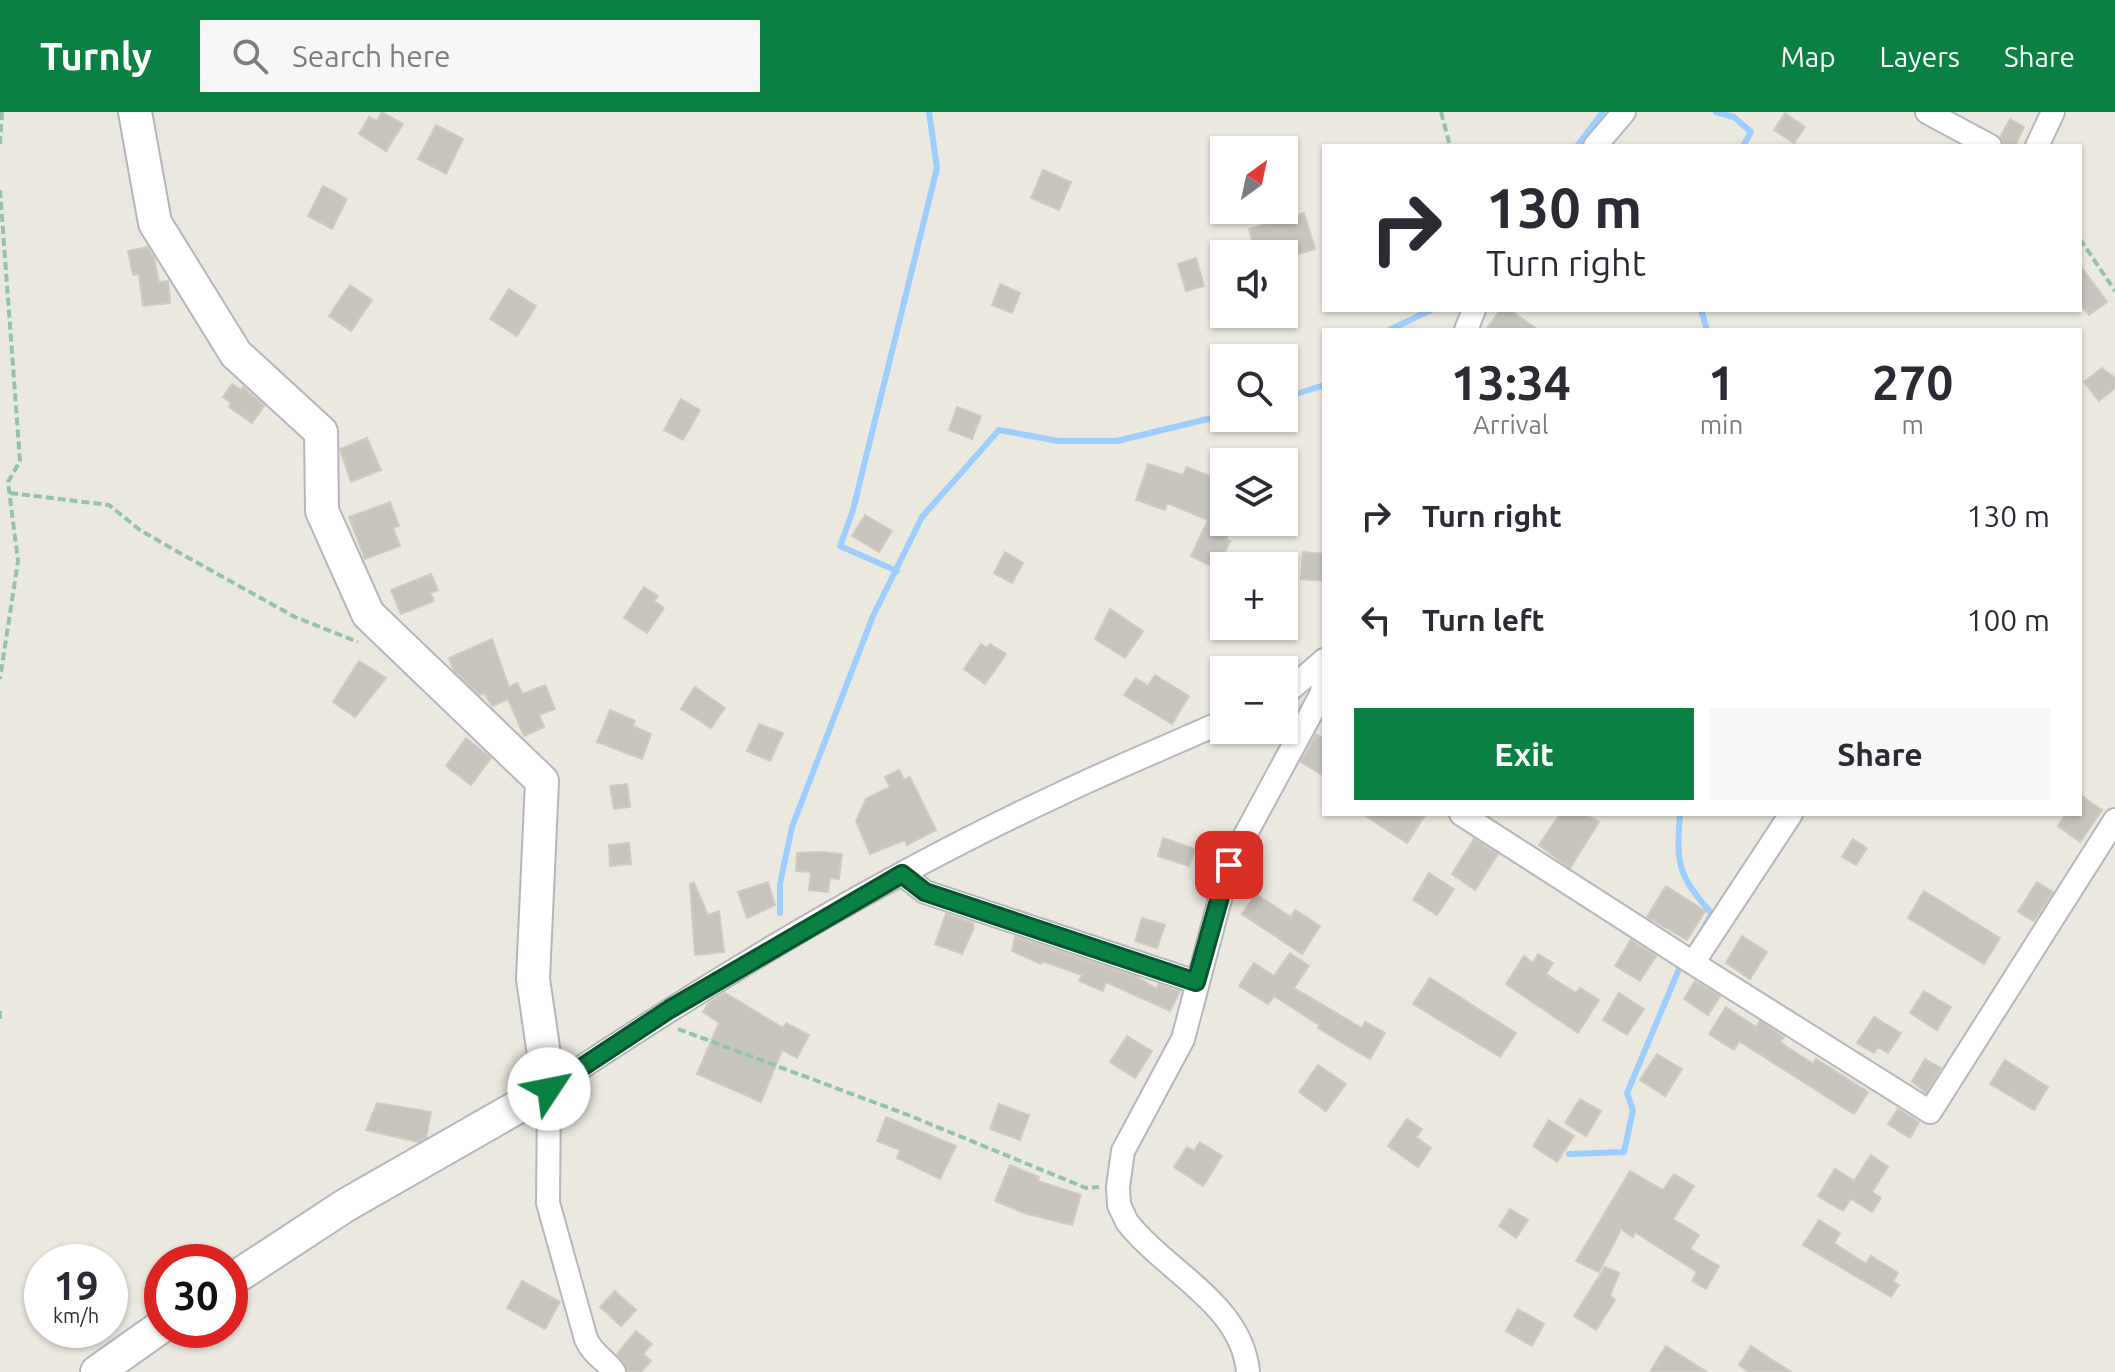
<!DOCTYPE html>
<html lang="en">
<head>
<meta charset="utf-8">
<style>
  :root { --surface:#fff; --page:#f7f7f7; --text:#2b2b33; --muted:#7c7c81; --accent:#0b8043 }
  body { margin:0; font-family:Ubuntu,sans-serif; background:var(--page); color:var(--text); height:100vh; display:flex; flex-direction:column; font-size:30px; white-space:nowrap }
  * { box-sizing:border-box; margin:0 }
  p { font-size:26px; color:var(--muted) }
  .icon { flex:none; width:44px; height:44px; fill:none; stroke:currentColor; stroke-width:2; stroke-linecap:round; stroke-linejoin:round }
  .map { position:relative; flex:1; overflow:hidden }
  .drawer { position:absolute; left:1322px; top:216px; width:760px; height:488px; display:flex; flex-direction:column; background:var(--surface); border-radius:0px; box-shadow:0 2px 6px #0004 }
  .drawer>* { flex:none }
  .top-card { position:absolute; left:1322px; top:32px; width:760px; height:168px; border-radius:0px; box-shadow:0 2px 6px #0004; background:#fff; color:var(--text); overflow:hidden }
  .needle { width:52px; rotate:33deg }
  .buttons { position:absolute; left:1210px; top:24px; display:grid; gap:16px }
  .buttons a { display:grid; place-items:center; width:88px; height:88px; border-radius:0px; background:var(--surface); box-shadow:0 2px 6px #0004; font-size:40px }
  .speed { position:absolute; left:24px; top:1132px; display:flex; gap:16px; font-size:40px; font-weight:700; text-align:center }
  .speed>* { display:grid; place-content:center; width:104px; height:104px; border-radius:50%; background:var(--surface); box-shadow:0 2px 6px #0004; line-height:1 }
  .speed small { font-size:20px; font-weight:400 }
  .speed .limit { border:12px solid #d22; background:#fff; color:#111 }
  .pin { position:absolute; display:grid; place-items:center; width:68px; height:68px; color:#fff; margin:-34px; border-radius:16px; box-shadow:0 4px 12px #0006 }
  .me { position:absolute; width:88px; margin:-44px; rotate:56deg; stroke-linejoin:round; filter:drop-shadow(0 0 6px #0008) }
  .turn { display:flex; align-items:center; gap:28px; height:168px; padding:0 32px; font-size:36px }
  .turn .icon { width:104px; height:104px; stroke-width:2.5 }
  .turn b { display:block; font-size:56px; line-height:68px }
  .eta { display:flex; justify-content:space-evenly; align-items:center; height:136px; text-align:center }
  .eta b { font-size:48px; font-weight:600; line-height:56px }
  .cta { display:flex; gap:16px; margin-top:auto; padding:16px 32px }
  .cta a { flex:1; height:92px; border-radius:0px; background:var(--accent); color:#fff; font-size:32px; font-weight:600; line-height:92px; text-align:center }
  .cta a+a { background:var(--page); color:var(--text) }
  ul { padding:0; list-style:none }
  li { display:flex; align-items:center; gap:24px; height:104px; padding:0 32px }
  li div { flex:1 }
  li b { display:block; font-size:30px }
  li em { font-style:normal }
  header { display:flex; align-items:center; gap:48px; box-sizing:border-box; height:112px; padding:0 40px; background:var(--accent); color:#fff }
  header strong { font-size:38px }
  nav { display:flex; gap:44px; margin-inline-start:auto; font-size:28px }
  .search { width:560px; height:72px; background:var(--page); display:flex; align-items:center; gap:20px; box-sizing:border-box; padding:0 28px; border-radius:0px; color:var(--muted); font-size:30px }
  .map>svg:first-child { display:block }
</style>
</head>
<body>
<header>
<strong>Turnly</strong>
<div class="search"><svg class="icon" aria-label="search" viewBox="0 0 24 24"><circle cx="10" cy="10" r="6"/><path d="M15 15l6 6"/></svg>Search here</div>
<nav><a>Map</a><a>Layers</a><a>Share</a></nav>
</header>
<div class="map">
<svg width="2115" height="1260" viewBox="0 0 2115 1260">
  <rect width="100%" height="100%" fill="#ebe9df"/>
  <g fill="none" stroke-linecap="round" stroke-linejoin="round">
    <path stroke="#9ecefd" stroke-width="6" d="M 1716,0 L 1734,5 L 1751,20 L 1743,34
      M 1577,34 L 1603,0
      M 1701,198 L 1707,218
      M 1389,218 L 1431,198
      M 1284,286 L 1324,273
      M 897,459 L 840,434 L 853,398 L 937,56 L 929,0
      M 1680,702 C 1676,754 1678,763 1712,802 L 1705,813
      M 780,801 L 780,772 L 792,715 L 873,504 L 922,405 L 999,318 L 1058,329 L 1117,329 L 1224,303
      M 1569,1042 L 1624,1040 L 1633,998 L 1627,981 L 1682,850"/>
  </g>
  <path fill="#c6c4bd" stroke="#d0cbbe" stroke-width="2" d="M 382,0 L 403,12 L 386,39 L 359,22 L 369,5 L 377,9 Z
    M 1785,1 L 1805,15 L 1794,31 L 1774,18 Z
    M 2010,7 L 2024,15 L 2015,34 L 2004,34 L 2000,25 Z
    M 436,13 L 463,27 L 446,62 L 418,47 Z
    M 1043,58 L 1071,70 L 1059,98 L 1031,86 Z
    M 323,74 L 347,87 L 332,117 L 308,104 Z
    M 1304,101 L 1315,137 L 1288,145 L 1256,142 L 1249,117 Z
    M 147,135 L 154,146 L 159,170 L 168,169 L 170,191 L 143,194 L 139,162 L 133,163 L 128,139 Z
    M 1196,146 L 1204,174 L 1186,179 L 1178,152 Z
    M 2080,153 L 2107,190 L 2089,203 L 2080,192 Z
    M 1000,172 L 1020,181 L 1012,201 L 992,193 Z
    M 350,173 L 372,188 L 351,219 L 329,204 Z
    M 509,177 L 536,194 L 517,224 L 490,207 Z
    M 1500,198 L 1510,198 L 1538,218 L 1486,218 Z
    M 2102,256 L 2115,266 L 2115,276 L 2099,289 L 2084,270 Z
    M 232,272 L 241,278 L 243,275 L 264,294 L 252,311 L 229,295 L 231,291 L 223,285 Z
    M 681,287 L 700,298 L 683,328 L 664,318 Z
    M 957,295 L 981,304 L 972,327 L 949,318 Z
    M 367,326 L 381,358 L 351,370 L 340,337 Z
    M 1148,352 L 1183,363 L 1187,355 L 1224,370 L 1224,410 L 1233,410 L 1226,428 L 1230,429 L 1217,457 L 1191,444 L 1208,408 L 1167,391 L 1165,398 L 1136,388 Z
    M 390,390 L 399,414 L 393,416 L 400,434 L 365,447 L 349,405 Z
    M 865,403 L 892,419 L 879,440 L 852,424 Z
    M 1005,440 L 1023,451 L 1012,471 L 994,461 Z
    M 1303,440 L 1324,442 L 1324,469 L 1301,467 Z
    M 431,462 L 438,478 L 430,481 L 434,489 L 401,502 L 391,478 Z
    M 644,475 L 658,484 L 654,489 L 664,496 L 647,521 L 624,506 Z
    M 1110,497 L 1143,519 L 1125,546 L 1095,527 Z
    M 492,527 L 509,575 L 517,571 L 523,582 L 545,573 L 555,597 L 539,603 L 544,615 L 524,624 L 508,587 L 492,594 L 484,581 L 480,583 L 454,559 L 449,546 Z
    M 981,532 L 987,536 L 990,532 L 1006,542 L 985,572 L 964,557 Z
    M 359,549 L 386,566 L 355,605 L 333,590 Z
    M 1155,563 L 1189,584 L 1172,612 L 1124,583 L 1136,566 L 1148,574 Z
    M 695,575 L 725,596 L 711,616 L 681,597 Z
    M 610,598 L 635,609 L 633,614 L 651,622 L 642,647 L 597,630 Z
    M 759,612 L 783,621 L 770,649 L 747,639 Z
    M 1316,622 L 1324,627 L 1324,664 L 1301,650 Z
    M 466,626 L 491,646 L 471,673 L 446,654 Z
    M 899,658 L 904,668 L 910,665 L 936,718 L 907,733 L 905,728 L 870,742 L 856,709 L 866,687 L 890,675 L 885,665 Z
    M 627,672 L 630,695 L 614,697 L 610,674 Z
    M 2080,683 L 2102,698 L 2080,730 L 2058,714 L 2066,702 L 2080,702 Z
    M 1363,702 L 1426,702 L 1407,731 Z
    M 1560,702 L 1584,702 L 1599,710 L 1570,756 L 1539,733 Z
    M 1163,726 L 1195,737 L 1189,754 L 1158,744 Z
    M 1474,727 L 1498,742 L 1475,778 L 1452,762 Z
    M 1853,727 L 1867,736 L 1856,753 L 1842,745 Z
    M 629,731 L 631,752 L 610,754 L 609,733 Z
    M 822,740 L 842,742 L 839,767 L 830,766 L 828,780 L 809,778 L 811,760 L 796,759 L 797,741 Z
    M 1429,761 L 1454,777 L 1437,803 L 1413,788 Z
    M 768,770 L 775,793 L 747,806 L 738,780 Z
    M 2037,770 L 2053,780 L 2034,809 L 2018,800 Z
    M 694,771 L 708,803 L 719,799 L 724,840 L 695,843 L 690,772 Z
    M 1666,774 L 1705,799 L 1687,828 L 1647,805 Z
    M 1924,779 L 2000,826 L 1984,852 L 1908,806 Z
    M 1256,782 L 1291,805 L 1295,798 L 1320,814 L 1302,842 L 1242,802 Z
    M 946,802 L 973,811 L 974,816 L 962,842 L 935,832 Z
    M 1142,806 L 1165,813 L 1157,836 L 1135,829 Z
    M 1742,824 L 1767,840 L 1750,867 L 1726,851 Z
    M 1015,825 L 1137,865 L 1157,877 L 1158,872 L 1180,879 L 1170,899 L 1106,870 L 1103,879 L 1079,869 L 1082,863 L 1042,849 L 1041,852 L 1012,839 Z
    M 1631,828 L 1656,844 L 1640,869 L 1615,854 Z
    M 1290,841 L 1309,854 L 1294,876 L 1362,916 L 1365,910 L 1385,921 L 1370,947 L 1318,916 L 1319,913 L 1274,884 L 1268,892 L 1239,874 L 1254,851 L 1274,864 Z
    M 1538,842 L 1553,851 L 1546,862 L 1576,881 L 1580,876 L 1599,888 L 1578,921 L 1506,872 L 1524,844 L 1533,851 Z
    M 1430,866 L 1516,921 L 1500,945 L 1413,892 Z
    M 1695,869 L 1720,884 L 1708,903 L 1684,887 Z
    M 1924,879 L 1951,895 L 1937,918 L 1910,901 Z
    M 725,881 L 783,916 L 786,911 L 809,923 L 797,946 L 782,938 L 761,990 L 697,962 L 719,911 L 703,900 L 709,891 Z
    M 1619,881 L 1644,897 L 1627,923 L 1603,908 Z
    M 1726,895 L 1756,915 L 1760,909 L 1784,925 L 1780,930 L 1813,952 L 1816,947 L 1868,980 L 1854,1002 L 1739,929 L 1734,938 L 1709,922 Z
    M 1874,905 L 1901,921 L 1888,941 L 1878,935 L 1874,941 L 1857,931 Z
    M 1127,924 L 1152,939 L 1135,966 L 1110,950 Z
    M 1657,942 L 1682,957 L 1665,984 L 1640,968 Z
    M 1925,947 L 1941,956 L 1926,981 L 1912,969 Z
    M 2005,948 L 2048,975 L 2034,998 L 1990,972 Z
    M 1318,953 L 1346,972 L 1326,999 L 1299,980 Z
    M 1580,987 L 1601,999 L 1586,1024 L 1565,1011 Z
    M 377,991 L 431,1000 L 426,1026 L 418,1030 L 366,1018 Z
    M 999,992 L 1029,1003 L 1020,1028 L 990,1017 Z
    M 1898,997 L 1919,1010 L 1910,1026 L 1888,1012 Z
    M 886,1005 L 956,1034 L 940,1067 L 897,1046 L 900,1038 L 877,1029 Z
    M 1407,1007 L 1422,1017 L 1416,1025 L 1431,1036 L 1418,1055 L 1388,1034 Z
    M 1549,1008 L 1574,1024 L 1557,1050 L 1533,1034 Z
    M 1200,1030 L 1222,1044 L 1203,1074 L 1174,1055 L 1187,1035 L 1194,1039 Z
    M 1871,1043 L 1888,1055 L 1872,1080 L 1881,1086 L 1872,1100 L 1851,1087 L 1843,1099 L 1818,1084 L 1835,1057 L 1854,1069 Z
    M 1010,1053 L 1039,1065 L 1038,1069 L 1081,1083 L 1072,1113 L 1024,1101 L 995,1089 Z
    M 1630,1059 L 1663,1078 L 1674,1062 L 1694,1074 L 1673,1107 L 1699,1123 L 1690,1137 L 1719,1154 L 1706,1177 L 1692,1169 L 1697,1160 L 1635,1120 L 1633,1125 L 1621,1117 L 1599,1160 L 1576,1149 Z
    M 1510,1097 L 1528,1108 L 1516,1126 L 1499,1114 Z
    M 1819,1108 L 1840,1121 L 1834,1131 L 1866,1152 L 1871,1144 L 1898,1161 L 1893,1169 L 1899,1173 L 1891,1185 L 1803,1133 Z
    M 1605,1155 L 1619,1161 L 1610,1184 L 1615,1188 L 1596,1218 L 1574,1204 Z
    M 522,1169 L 560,1190 L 545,1217 L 507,1196 Z
    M 615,1179 L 636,1198 L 621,1214 L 600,1195 Z
    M 1518,1197 L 1544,1212 L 1532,1234 L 1506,1219 Z
    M 636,1219 L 652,1232 L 643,1242 L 651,1249 L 641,1260 L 628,1260 L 617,1242 Z
    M 1666,1234 L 1707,1260 L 1650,1260 Z
    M 1751,1234 L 1791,1260 L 1749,1260 L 1739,1253 Z"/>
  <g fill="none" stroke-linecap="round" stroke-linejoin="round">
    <defs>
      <path id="street" d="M 1927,0 L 1990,34
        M 1595,34 L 1624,0
        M 2037,34 L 2053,0
        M 1466,218 L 1474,198
        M 1284,583 L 1324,548
        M 1461,702 L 1693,851
        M 1791,702 L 1693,851 L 1930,1000 L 2115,708
        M 902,762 L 925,780 L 1196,870
        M 614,1260 C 605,1247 593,1243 586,1227 L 548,1091 L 549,977 C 712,868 880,766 1058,683 C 1112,657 1169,634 1224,609
        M 1248,1260 C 1242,1192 1166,1160 1127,1110 L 1119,1093 L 1118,1075 L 1123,1039 L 1183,927 L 1229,753 L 1322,581 L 1324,549"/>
      <path id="secondary" d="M 135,0 L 155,111 L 236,242 L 321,320 L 322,399 L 368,502 L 542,669 L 533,867 L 549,977 L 346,1093 L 230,1169
        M 97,1260 L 162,1214"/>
    </defs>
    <use href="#street" stroke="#b5b7bc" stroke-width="26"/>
    <use href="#secondary" stroke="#b3b6bc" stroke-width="36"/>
    <path stroke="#95c4a5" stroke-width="4" stroke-dasharray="8 4" stroke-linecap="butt" d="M 1441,0 L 1450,34
      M 0,32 L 2,0
      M 0,78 L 20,349 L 8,370 L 18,449 L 0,567
      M 2080,127 L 2115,179
      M 10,381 L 109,393 L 140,418 L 178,440 L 295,505 L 358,530
      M 0,899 L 0,907
      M 678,917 L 908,1003 L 1086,1076 L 1099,1075"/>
    <use href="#street" stroke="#fff" stroke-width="22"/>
    <use href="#secondary" stroke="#fff" stroke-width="32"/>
  </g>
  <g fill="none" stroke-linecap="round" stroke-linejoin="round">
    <defs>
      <path id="route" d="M 549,977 L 670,897 L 902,762 L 925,780 L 1196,870 L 1229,753"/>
    </defs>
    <use href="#route" stroke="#07532c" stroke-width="20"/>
    <use href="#route" stroke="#0b8043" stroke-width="14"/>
  </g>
</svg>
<div class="buttons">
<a><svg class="needle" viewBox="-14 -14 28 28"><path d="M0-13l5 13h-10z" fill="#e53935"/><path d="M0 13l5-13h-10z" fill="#7c7c81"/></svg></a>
<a><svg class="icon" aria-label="sound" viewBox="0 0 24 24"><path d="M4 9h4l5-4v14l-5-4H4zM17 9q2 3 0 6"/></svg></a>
<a><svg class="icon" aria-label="search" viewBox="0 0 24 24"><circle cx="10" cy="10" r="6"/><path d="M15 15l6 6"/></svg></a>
<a><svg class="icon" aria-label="layers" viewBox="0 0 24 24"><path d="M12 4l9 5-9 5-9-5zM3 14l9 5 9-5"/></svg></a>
<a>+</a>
<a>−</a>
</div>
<div class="speed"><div>19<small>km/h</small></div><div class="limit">30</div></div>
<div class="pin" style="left:1229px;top:753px;background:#d93025"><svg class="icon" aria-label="arrive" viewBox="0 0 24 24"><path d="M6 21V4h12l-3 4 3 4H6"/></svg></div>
<svg class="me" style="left:549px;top:977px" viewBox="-20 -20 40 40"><circle r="19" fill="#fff"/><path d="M0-13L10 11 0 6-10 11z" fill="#0b8043"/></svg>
<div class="top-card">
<div class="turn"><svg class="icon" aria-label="right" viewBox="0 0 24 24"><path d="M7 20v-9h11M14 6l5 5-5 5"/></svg><div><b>130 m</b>Turn right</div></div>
</div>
<section class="drawer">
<div class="eta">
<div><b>13:34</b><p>Arrival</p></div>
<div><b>1</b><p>min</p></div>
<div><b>270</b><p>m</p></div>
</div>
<ul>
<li><svg class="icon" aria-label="right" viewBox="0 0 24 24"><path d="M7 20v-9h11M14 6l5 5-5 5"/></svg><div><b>Turn right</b></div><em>130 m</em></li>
<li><svg class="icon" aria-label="left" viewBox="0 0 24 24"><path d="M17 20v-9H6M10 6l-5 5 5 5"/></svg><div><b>Turn left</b></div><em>100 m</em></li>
</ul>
<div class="cta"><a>Exit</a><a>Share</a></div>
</section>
</div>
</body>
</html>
